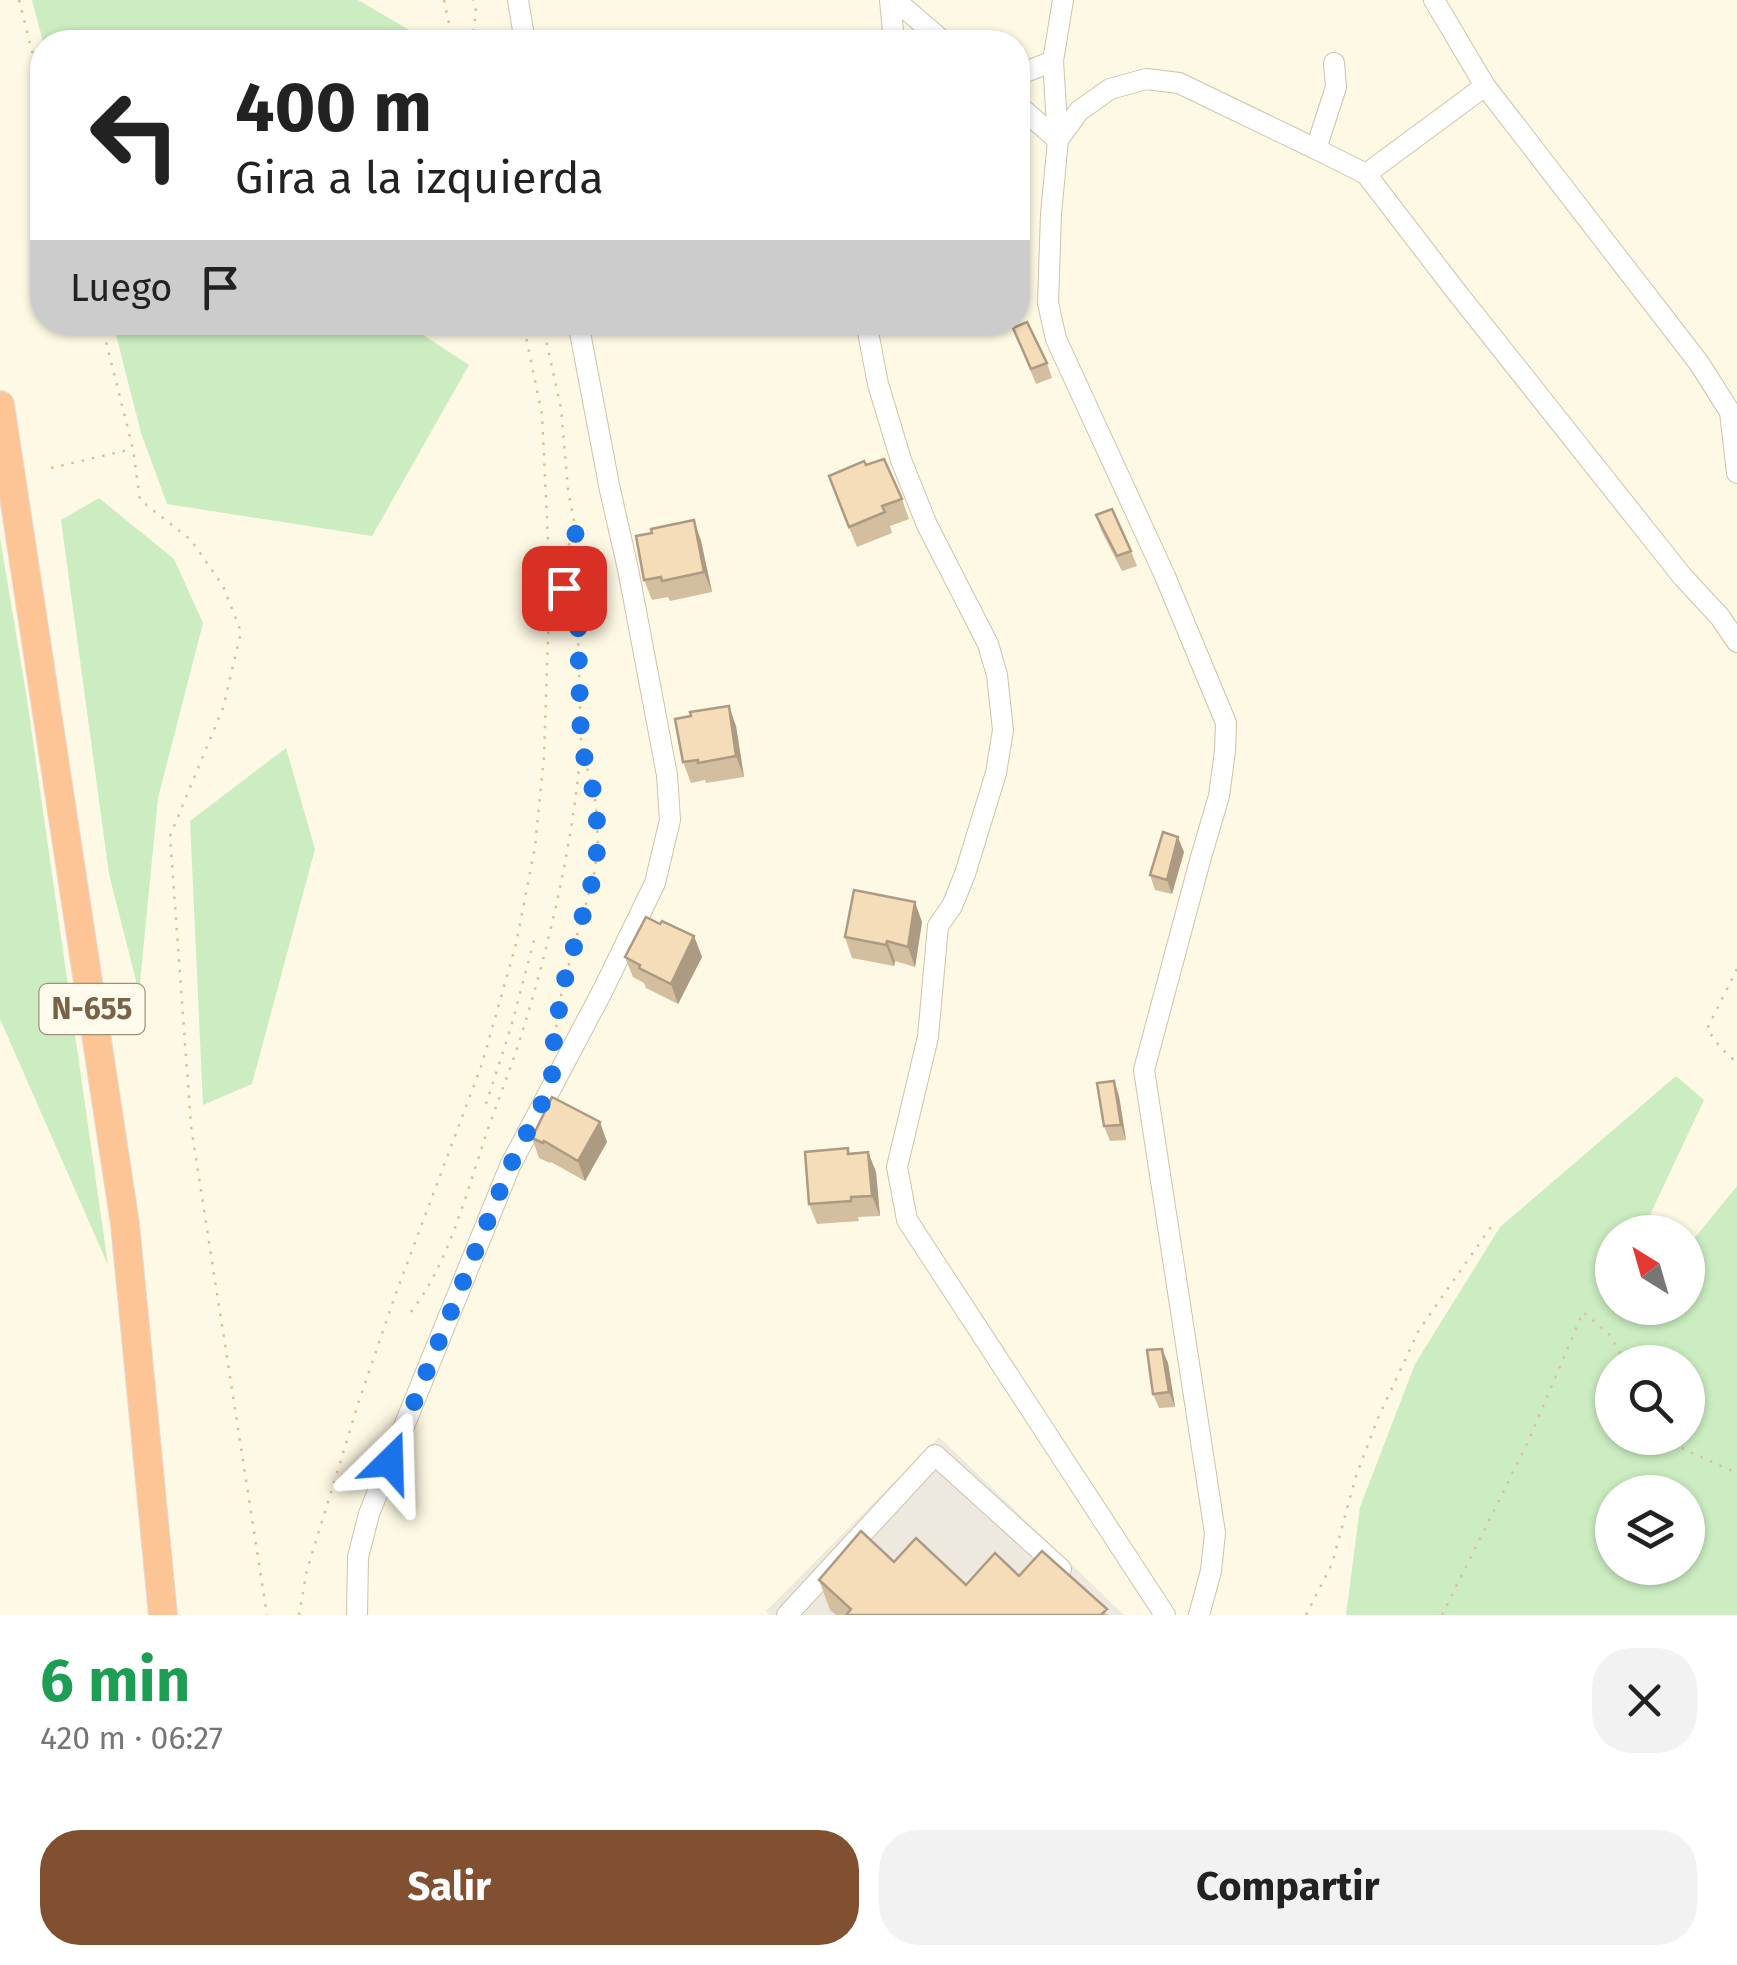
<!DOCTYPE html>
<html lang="es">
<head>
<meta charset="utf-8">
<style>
  :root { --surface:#fff; --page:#f2f2f2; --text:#222; --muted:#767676; --accent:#805030 }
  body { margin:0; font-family:"Fira Sans",sans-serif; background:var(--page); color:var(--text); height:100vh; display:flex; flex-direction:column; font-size:38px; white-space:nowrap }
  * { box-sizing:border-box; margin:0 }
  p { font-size:32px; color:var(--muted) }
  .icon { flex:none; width:55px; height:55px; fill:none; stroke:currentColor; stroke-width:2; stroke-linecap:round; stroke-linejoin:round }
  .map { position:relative; height:1615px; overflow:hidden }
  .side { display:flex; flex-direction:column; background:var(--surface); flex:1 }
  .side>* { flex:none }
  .top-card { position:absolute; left:30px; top:30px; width:1000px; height:305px; border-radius:40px; box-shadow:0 2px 8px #0004; background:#fff; color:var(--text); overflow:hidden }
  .needle { width:65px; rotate:323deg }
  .controls { position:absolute; left:1595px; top:1215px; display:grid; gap:20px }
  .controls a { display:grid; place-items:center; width:110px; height:110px; border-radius:50%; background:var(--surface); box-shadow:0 2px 8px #0004; font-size:50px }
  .pin { position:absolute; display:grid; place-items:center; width:85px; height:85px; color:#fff; margin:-42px; border-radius:20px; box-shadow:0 5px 15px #0006 }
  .me { position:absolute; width:110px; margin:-55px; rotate:22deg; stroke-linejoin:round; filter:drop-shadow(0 0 8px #0008) }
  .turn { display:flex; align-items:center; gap:35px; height:210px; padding:0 40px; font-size:45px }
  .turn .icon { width:130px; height:130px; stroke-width:2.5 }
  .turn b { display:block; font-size:70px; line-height:85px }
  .then { display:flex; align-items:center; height:95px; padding:0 40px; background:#0003; gap:20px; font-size:38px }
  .round { display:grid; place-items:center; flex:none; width:105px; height:105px; border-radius:40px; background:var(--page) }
  .overview { display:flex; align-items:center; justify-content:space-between; height:170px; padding:0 40px }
  h1 { font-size:60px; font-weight:700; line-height:75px; color:#1e9e55 }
  .primary-button { display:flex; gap:20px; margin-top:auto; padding:20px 40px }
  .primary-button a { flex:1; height:115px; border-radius:40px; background:var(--accent); color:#fff; font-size:40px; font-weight:700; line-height:115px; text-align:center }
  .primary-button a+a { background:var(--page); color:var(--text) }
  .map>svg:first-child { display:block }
</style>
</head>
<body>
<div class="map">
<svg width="1737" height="1615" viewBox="0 0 1737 1615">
  <rect width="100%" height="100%" fill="#fef9e4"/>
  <path fill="#ede9df" d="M 939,1437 L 1124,1615 L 770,1615 L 766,1611 Z"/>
  <path fill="#cbedc1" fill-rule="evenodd" d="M 32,0 L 358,0 L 430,42 L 43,42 Z
    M 113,323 L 405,323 L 469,365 L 372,536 L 167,504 L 141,433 Z
    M 99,498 L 174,559 L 203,623 L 158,798 L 139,993 L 109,874 L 61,520 Z
    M 0,538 L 27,699 L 108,1265 L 0,1019 Z
    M 286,748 L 315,849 L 252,1084 L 203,1105 L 190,821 Z
    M 1676,1076 L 1704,1100 L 1642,1232 L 1612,1232 L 1612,1295 L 1610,1302 L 1612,1308 L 1627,1319 L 1636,1308 L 1688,1308 L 1688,1246 L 1737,1186 L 1737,1615 L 1346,1615 L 1360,1507 L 1415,1364 L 1500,1227 ZM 1688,1362 L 1688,1438 L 1612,1438 L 1612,1362 ZM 1688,1492 L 1688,1568 L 1612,1568 L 1612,1492 Z"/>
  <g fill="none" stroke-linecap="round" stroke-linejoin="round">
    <defs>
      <path id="minor" d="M 518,0 L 525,42
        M 890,0 L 894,42
        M 895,0 L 944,42
        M 1434,0 L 1485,86 L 1366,174 L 1455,290 L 1682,576 L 1720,617 L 1737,642
        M 1053,61 L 1058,140 L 1079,111 L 1110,89 L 1146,79 L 1179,83 L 1316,149 L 1336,87 L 1334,63
        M 1018,75 L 1053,61 L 1063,0
        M 1485,86 L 1699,363 L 1730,412 L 1737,473
        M 1018,105 L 1058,140 L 1051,214 L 1048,303 L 1056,339 L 1165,576 L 1226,723 L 1225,751 L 1219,796 L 1201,857 L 1144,1070 L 1215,1533 L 1211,1571 L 1199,1615
        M 1316,149 L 1366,174
        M 869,322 L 868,332 L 878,384 L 901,460 L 927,525 L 988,644 L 997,675 L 1003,730 L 996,773 L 965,874 L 952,906 L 938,926 L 928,1037 L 897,1167 L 907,1220 L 1165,1615
        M 357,1615 L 358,1557 L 369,1514 L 400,1436 L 510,1166 L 603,990 L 655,883 L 670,820 L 667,775 L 628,569 L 610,490 L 578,322
        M 787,1615 L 935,1455 L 1061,1569"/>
      <path id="highway" d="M 0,405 L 125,1224 L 163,1615"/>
    </defs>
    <use href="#minor" stroke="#d1c2a9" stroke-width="22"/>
    <use href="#highway" stroke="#e2dcd7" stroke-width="30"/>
    <path stroke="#dbc09c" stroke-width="2.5" stroke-dasharray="2.5 8" stroke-linecap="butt" d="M 19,0 L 42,90
      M 444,0 L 453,42
      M 472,42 L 476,11 L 473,0
      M 101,322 L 133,449 L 140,500 L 191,540 L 223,586 L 241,632 L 223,708 L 170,836 L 191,1126 L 267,1615
      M 542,322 L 561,408 L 568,490 L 584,572 L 578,630 L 581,744 L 596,803 L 598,843 L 594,875 L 562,989 L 554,1043
      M 51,468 L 132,449
      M 564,587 L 568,546 L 574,536
      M 1737,969 L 1707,1029 L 1720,1047 L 1737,1063
      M 486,1104 L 511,1027 L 536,933
      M 411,1312 C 448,1264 466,1195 485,1138 C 497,1102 512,1066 523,1030 C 551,938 573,843 581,747
      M 1677,1438 L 1683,1449 L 1737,1473
      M 299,1615 L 307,1570 L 359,1401 L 396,1293 L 482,1064 L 516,944 L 535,847 L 544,756 L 549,609 L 548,540 L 542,415 L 523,322
      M 1306,1615 L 1332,1564 L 1356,1476 L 1378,1418 L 1419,1330 L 1493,1224
      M 1442,1615 L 1528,1442 L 1583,1312 L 1609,1334 L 1625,1362"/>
    <use href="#minor" stroke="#fff" stroke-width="20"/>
    <use href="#highway" stroke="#fdc496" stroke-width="28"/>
  </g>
  <path fill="#d4bea0" d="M 1013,328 L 1047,363 L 1052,378 L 1036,384 Z
    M 866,465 L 902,499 L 909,519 L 890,526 L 892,533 L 857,547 L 836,496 Z
    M 1096,515 L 1131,551 L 1137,566 L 1122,571 L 1101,530 Z
    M 694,520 L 701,541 L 712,592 L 670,601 L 668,597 L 652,600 L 644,580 L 652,533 Z
    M 736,726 L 744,777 L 706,783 L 705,780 L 691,783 L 683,762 Z
    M 1184,852 L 1172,894 L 1155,890 L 1150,875 Z
    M 922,922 L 915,967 L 895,961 L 894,966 L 852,958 L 845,937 Z
    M 660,924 L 694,936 L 702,957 L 678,1004 L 646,988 L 644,983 L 633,977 L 625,957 Z
    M 1114,1081 L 1119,1096 L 1126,1140 L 1110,1141 L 1104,1126 Z
    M 532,1138 L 607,1142 L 585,1181 L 551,1162 L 550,1163 L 539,1158 Z
    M 848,1148 L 849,1153 L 868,1152 L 876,1172 L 880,1216 L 858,1217 L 859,1221 L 817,1224 L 809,1204 Z
    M 1162,1349 L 1168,1363 L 1175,1407 L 1159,1408 L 1153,1394 Z
    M 894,1562 L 966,1585 L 1019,1576 L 1109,1615 L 836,1615 L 830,1610 L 819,1580 Z"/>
  <path fill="#ac9b82" d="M 694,520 L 701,541 L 712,592 L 704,572 Z
    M 729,706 L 736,726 L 744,777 L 736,756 Z
    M 1178,837 L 1184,852 L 1172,894 L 1167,880 Z
    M 915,902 L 922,922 L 915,967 L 908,947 Z
    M 694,936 L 702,957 L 678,1004 L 671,984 Z
    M 887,941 L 895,961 L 894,966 L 886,945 Z
    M 1114,1081 L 1119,1096 L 1126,1140 L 1121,1125 Z
    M 600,1122 L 607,1142 L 585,1181 L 578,1161 Z
    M 868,1152 L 876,1172 L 880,1216 L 872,1196 Z
    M 1162,1349 L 1168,1363 L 1175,1407 L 1169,1392 Z"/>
  <path fill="#f6ddba" stroke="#ac9b82" stroke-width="2.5" d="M 1027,322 L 1047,363 L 1031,369 L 1013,328 Z
    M 884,459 L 902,499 L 882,506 L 885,512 L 849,527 L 829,476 L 864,461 L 866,465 Z
    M 1112,509 L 1131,551 L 1117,556 L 1096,515 Z
    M 694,520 L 704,572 L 662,581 L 661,577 L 644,580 L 636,536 L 652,533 L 651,529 Z
    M 729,706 L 736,756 L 698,763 L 698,760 L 683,762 L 675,719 L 691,716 L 690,712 Z
    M 1163,832 L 1178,837 L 1167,880 L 1150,875 Z
    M 854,890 L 915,902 L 908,947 L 887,941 L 886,945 L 845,937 Z
    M 646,917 L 660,924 L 662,921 L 694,936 L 671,984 L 639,968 L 640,965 L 625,957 Z
    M 1114,1081 L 1121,1125 L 1104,1126 L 1097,1083 Z
    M 552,1097 L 600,1122 L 578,1161 L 544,1141 L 543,1143 L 532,1138 Z
    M 848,1148 L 848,1154 L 868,1152 L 872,1196 L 851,1197 L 851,1201 L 809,1204 L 805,1152 Z
    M 1162,1349 L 1169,1392 L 1153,1394 L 1147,1350 Z
    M 861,1531 L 894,1562 L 916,1538 L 966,1585 L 995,1553 L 1019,1576 L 1042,1551 L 1107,1609 L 1101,1615 L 846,1615 L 851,1609 L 819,1580 Z"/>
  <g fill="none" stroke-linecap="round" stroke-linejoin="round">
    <path stroke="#1a73e8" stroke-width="18" stroke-dasharray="0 32.4" d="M 390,1462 L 510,1166 L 552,1084 L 552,1054 L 562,990 L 594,875 L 598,843 L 596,802 L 581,744 L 578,630 L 584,572 L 576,533 L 568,546 L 564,588"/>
  </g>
  <g text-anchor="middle" stroke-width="10" stroke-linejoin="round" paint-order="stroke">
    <rect fill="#fffbec" stroke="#a19078" stroke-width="2.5" x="39.5" y="984" width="105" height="50" rx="8"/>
    <g font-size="30" font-weight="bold" fill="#796247">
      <text x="92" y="1019">N-655</text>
    </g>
  </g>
</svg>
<div class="controls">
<a><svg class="needle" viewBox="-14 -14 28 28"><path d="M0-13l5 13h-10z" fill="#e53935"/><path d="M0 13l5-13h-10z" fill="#767676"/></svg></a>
<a><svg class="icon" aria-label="search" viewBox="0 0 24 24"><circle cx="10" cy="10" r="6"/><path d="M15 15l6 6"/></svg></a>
<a><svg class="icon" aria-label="layers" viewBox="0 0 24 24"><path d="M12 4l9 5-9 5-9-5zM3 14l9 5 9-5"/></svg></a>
</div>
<div class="pin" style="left:564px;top:588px;background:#d93025"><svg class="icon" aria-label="arrive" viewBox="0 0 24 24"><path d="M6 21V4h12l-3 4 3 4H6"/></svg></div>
<svg class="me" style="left:390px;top:1462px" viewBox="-20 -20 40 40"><path d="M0-17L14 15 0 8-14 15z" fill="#1a73e8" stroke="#fff" stroke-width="4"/></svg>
<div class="top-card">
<div class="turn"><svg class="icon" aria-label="left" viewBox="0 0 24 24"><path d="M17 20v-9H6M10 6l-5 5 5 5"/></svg><div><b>400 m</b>Gira a la izquierda</div></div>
<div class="then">Luego<svg class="icon" aria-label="arrive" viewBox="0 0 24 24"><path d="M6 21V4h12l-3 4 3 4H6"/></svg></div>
</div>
</div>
<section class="side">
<div class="overview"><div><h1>6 min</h1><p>420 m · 06:27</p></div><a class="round"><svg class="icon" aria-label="close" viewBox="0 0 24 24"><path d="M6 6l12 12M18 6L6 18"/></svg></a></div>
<div class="primary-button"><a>Salir</a><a>Compartir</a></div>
</section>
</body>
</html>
